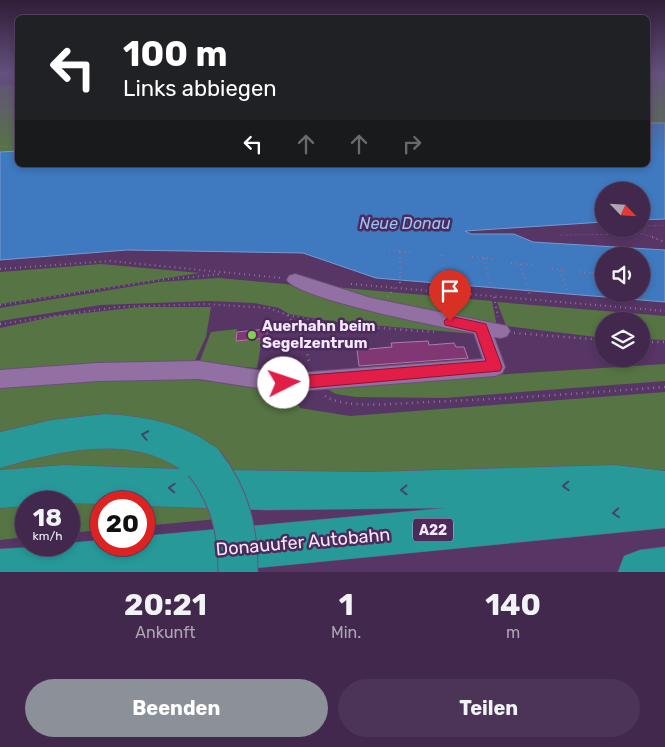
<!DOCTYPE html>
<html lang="de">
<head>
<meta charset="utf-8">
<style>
  :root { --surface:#41284c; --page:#4c3456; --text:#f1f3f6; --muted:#aea6b5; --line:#5a4464; --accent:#8c9099 }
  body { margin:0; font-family:Rubik,sans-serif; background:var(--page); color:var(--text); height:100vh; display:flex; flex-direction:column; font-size:19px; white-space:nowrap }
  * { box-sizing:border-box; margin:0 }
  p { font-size:16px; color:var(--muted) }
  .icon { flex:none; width:28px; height:28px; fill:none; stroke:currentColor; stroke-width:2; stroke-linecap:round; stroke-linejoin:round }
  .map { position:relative; height:572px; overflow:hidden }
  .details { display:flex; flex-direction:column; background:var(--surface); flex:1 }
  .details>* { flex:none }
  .banner { position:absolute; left:15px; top:15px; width:635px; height:152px; border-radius:8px; box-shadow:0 2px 8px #0003,0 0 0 1px var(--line); background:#202124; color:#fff; overflow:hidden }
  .needle { width:32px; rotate:115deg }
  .buttons { position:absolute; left:595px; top:182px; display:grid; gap:10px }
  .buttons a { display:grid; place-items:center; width:55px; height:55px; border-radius:50%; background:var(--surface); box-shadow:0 2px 8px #0003,0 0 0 1px var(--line); font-size:25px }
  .speed { position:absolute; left:15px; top:491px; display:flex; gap:10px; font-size:25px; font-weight:700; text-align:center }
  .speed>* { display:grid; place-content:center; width:65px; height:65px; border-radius:50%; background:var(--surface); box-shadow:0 2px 8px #0003,0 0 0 1px var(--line); line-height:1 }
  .speed small { font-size:12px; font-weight:400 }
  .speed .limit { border:8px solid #d22; background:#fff; color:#111 }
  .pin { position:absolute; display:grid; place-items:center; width:42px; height:42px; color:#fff; margin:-51px -21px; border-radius:50% 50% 50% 0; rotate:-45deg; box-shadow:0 0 5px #0007 }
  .pin .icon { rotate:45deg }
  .me { position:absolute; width:55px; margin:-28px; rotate:86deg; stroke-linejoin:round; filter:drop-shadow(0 0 4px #0008) }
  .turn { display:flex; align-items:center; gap:18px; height:105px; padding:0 25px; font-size:22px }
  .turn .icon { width:65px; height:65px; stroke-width:2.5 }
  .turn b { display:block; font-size:35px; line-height:42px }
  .lanes { display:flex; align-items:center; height:48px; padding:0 25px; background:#0003; justify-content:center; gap:25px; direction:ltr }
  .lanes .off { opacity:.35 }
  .eta { display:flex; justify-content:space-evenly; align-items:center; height:85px; text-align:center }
  .eta b { font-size:30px; font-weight:700; line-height:35px }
  .action { display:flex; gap:10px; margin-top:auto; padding:10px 25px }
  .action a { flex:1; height:58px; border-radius:30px; background:var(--accent); color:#fff; font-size:20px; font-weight:700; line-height:58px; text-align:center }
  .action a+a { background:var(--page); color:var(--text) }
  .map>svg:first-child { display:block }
</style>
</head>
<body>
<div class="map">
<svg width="665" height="572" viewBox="0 0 665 572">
  <rect width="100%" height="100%" fill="#573565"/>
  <path fill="#567444" d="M 648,73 L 665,73 L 665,123 L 648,123 Z
    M 0,85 L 17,85 L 17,151 L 0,152 Z
    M 101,264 L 200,273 L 0,304 L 0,272 Z
    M 218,278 L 286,284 L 473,329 L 475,334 L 336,322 L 289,314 L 279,308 L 254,303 L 210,301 L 101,305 L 0,321 L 0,308 L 17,305 L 159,282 Z
    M 333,287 L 492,301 L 497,327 L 330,291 Z
    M 497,302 L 665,316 L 665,340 L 641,339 L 641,321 L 604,321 L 604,338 L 506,326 Z
    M 141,307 L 211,307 L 206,337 L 193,365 L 0,374 L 0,328 L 56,316 Z
    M 237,329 L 236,341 L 262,339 L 257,368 L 199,363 L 211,332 Z
    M 665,364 L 665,381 L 444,398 L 356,397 L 336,394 L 322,386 Z
    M 171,376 L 292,393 L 300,408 L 350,416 L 665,392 L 665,470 L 627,473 L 238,479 L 222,456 L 0,436 L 0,386 Z
    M 73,443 L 159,450 L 194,473 L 0,476 L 0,460 Z
    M 43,496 L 213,504 L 217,519 L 144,526 L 144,502 L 101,502 L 101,530 L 69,533 L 69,502 L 26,502 L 26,537 L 0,540 L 0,501 Z"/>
  <path fill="#3f79bf" stroke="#769ad2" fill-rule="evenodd" d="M 648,123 L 665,123 L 665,219 L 641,220 L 641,191 L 604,191 L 604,222 L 465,231 L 471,234 L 514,234 L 533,242 L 665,250 L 665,302 L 376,278 L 303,253 L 127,250 L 0,260 L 0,152 L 17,151 L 18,165 L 648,165 ZM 604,256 L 641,256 L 641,294 L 604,294 Z"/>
  <path fill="#803773" stroke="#b17ba5" d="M 267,329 L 267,338 L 236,341 L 237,332 Z
    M 428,341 L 429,345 L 454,343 L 456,347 L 464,347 L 468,358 L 359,366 L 357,350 L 392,347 L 391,343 Z"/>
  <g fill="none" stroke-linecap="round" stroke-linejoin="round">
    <defs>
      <path id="minor" d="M 295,274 L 371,298 L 507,326 L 510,331 L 507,336 L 501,338 L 494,337 L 505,367 L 502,373 L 495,376 L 284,392 L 199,379 L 98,381 L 0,388 L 0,370 L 98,363 L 199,361 L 284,374 L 483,359 L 474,333 C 446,328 298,299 287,280 L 289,276 Z"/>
      <path id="highway" d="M 105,414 C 142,416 187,423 216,449 C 219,452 221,459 222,463 L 220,470 L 371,472 L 615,465 L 665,471 L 665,528 L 215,572 L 0,572 L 0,549 L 69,545 L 69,543 L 101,540 L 101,545 L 144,545 L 144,536 L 445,508 L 266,510 L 144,506 L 144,502 L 101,502 L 101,504 L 26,502 L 26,506 L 0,508 L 0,470 L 64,465 L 180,469 C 128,433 56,452 0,468 L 0,432 L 52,420 Z
        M 665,547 L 665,572 L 618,572 L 624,556 L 640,550 Z"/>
    </defs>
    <use href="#minor" stroke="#6c5078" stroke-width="2"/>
    <use href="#highway" stroke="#6c5078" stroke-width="1"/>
    <path stroke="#8f749b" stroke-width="1" stroke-dasharray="0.5 2" stroke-linecap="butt" d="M 648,73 L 656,73
      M 648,85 L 665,85
      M 0,87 L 18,89
      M 0,103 L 18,101
      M 0,108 L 18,109
      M 648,118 L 665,118
      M 0,146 L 18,147
      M 560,235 L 643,234
      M 655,238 L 643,234 L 647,226 L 665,225"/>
    <path stroke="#8f749b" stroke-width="2" stroke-dasharray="1 4" stroke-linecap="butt" d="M 652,237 L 665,242
      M 389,250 L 412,253
      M 400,252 L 400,283
      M 442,255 L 446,288
      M 472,257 L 494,259
      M 484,258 L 491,288
      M 511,263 L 533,265
      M 520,264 L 530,295
      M 0,269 L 110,261 L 282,278
      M 552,269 L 567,271
      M 560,270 L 570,298
      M 579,272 L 600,273
      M 592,272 L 604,292
      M 351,284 L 665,311
      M 605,294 L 607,298
      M 641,294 L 647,302
      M 388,297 L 394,288
      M 494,297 L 498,317
      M 435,304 L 436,292
      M 0,305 L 160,280 L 221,274
      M 288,315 L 335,325
      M 0,324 L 117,307 L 205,304 L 269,308 L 287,315 L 296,325
      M 369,325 L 373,318"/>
    <path stroke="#8f749b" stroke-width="2.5" stroke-dasharray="1 4.5" stroke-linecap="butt" d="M 0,324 L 3,324
      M 295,324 L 303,338 L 310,365
      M 329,324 L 434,332
      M 368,326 L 370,324
      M 514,333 L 604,340
      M 641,342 L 665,342
      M 325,396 C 347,410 400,403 426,402 C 506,399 585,393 665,387"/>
    <use href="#minor" fill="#9370a4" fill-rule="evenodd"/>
    <use href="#highway" fill="#279999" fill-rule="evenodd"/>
    <defs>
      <path id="highway-bridge" d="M 204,463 C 230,496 238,530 238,572"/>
    </defs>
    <use href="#highway-bridge" stroke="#6c5078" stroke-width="41" stroke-linecap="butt"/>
    <use href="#highway-bridge" stroke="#279999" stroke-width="39"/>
  </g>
  <defs><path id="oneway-chevron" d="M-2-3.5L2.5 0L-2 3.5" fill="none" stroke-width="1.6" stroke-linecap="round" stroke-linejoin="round" transform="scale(1.25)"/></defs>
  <g stroke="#42466a">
    <use href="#oneway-chevron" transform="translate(145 435) rotate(-168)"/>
    <use href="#oneway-chevron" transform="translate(566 486) rotate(178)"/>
    <use href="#oneway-chevron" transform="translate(172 488) rotate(-178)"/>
    <use href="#oneway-chevron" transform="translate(404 490) rotate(179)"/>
    <use href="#oneway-chevron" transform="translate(616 513) rotate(175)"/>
  </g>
  <linearGradient id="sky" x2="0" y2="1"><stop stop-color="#301d38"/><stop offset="0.48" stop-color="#63517e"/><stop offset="1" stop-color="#63517e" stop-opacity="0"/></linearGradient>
  <rect width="665" height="153" fill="url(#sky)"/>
  <path fill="#e11d48" stroke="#92132f" d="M 450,316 L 486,324 L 502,367 L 500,371 L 284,390 L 279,388 L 276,383 L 279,379 L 284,377 L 486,361 L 476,332 L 445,325 L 444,321 Z"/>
  <circle fill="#83d04f" stroke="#4b2b5a" stroke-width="2" cx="252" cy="335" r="5"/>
  <g text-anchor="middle" stroke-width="5" stroke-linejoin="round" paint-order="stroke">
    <rect fill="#4b2b5a" stroke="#c3afcd" stroke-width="1" x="413" y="518.5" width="40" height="23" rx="4"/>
    <g font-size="14" font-weight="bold" fill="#f6e7fe">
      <text x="433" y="535">A22</text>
    </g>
    <g font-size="15" font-weight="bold" fill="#f6e7fe" stroke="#4b2b5a" text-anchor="start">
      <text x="262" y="331">Auerhahn beim<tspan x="262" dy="17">Segelzentrum</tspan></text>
    </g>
    <g font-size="16" font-style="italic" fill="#98c4fd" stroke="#4b2b5a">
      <text x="405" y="229">Neue Donau</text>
    </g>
    <g font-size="18" fill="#f6e7fe" stroke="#4b2b5a">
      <text transform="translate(303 542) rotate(-5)" y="6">Donauufer Autobahn</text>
    </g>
  </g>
</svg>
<div class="buttons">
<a><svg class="needle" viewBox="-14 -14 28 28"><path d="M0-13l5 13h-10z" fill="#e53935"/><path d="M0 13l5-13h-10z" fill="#aea6b5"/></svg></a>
<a><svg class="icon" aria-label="sound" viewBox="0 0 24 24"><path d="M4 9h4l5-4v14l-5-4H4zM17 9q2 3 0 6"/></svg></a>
<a><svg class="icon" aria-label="layers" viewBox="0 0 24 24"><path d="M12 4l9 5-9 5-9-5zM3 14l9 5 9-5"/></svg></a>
</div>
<div class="speed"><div>18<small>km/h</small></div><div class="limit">20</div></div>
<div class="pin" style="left:450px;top:321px;background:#d93025"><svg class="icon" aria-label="arrive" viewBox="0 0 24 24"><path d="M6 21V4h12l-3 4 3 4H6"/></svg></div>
<svg class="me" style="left:284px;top:383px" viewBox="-20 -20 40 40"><circle r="19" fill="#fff"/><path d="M0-13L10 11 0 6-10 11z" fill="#e11d48"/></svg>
<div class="banner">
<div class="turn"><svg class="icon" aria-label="left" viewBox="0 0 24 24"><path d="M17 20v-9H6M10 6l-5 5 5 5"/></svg><div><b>100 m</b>Links abbiegen</div></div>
<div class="lanes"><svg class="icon" aria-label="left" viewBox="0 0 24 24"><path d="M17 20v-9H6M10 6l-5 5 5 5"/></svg><svg class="icon off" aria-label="ahead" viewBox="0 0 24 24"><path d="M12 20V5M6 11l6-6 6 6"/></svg><svg class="icon off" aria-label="ahead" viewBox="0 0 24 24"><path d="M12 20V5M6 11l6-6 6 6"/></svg><svg class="icon off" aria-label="right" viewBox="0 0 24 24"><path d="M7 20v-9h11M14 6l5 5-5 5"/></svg></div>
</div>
</div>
<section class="details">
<div class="eta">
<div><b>20:21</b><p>Ankunft</p></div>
<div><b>1</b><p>Min.</p></div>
<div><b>140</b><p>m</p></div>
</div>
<div class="action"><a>Beenden</a><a>Teilen</a></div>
</section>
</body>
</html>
